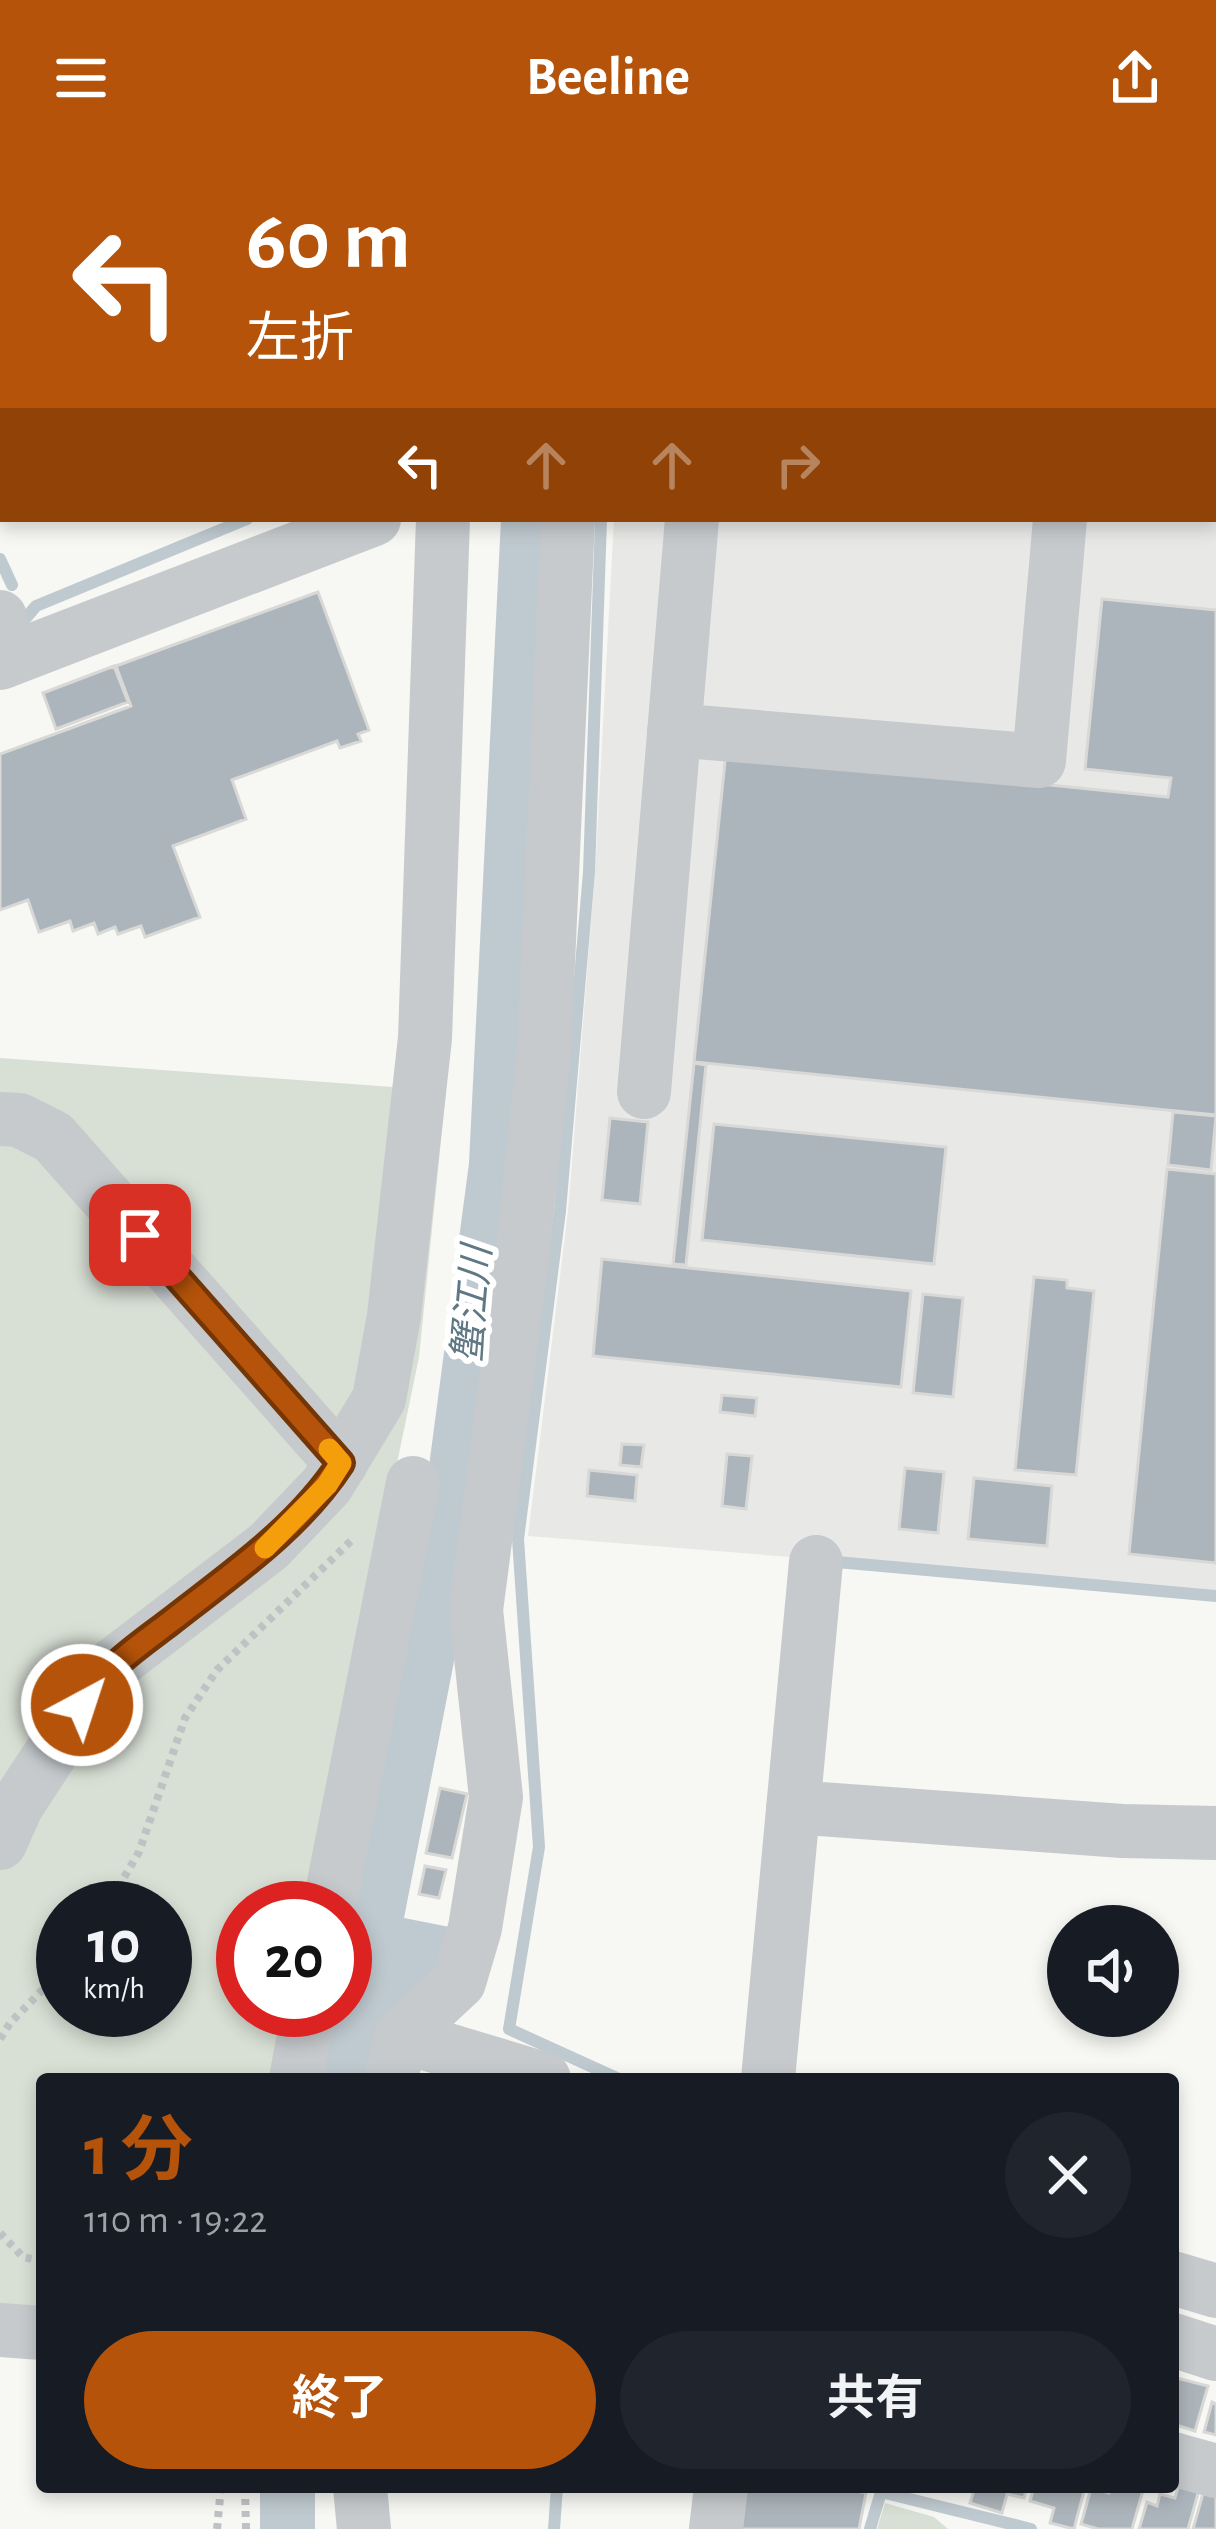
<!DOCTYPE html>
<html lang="ja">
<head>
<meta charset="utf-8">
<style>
  :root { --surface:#171b24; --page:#20242c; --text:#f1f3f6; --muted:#9ea1a6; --accent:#b45309 }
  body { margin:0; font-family:"Alegreya Sans","Noto Sans JP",sans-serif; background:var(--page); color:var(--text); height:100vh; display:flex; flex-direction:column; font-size:45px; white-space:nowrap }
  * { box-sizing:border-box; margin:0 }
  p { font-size:39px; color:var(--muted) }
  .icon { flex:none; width:66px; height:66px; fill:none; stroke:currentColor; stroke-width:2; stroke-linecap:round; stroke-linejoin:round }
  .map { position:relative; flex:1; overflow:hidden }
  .panel { position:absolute; left:36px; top:1917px; width:1143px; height:420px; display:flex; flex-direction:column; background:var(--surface); border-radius:12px; box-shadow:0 6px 18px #0003 }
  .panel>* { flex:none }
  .top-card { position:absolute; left:0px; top:0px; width:1218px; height:366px; box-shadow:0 6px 18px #0003; background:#b45309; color:#fff; overflow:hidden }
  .fabs { position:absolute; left:1047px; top:1749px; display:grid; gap:24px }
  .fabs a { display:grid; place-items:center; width:132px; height:132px; border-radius:50%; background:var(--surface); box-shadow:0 6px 18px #0003; font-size:60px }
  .speed { position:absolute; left:36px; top:1725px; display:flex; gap:24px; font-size:60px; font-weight:700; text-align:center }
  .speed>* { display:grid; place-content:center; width:156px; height:156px; border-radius:50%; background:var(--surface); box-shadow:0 6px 18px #0003; line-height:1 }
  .speed small { font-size:30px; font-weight:400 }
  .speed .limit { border:18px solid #d22; background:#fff; color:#111 }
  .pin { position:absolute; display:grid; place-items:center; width:102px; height:102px; color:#fff; margin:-51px; border-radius:24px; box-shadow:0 6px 18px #0006 }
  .me { position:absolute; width:132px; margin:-66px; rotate:40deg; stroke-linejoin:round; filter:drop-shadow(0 0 9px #0008) }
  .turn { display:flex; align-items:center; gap:42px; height:252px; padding:0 48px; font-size:54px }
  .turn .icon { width:156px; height:156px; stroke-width:2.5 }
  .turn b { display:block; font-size:84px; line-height:102px }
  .lanes { display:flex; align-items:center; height:114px; padding:0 48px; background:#0003; justify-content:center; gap:60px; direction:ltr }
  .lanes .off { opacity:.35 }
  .round { display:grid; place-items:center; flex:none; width:126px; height:126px; border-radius:63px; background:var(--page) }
  .head { display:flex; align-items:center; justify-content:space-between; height:204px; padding:0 48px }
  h1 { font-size:72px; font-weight:700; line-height:90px; color:var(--accent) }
  .primary-button { display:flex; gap:24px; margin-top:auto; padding:24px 48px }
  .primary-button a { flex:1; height:138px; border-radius:72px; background:var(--accent); color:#fff; font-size:48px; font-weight:700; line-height:138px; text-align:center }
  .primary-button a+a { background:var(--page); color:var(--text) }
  header { display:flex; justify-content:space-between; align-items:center; height:156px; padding:0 48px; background:var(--accent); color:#fff; font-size:54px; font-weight:700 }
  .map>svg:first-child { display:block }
</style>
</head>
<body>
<header><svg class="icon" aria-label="menu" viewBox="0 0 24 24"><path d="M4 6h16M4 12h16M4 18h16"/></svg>Beeline<svg class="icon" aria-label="share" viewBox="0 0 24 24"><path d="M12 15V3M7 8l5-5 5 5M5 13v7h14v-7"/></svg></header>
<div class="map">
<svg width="1216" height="2373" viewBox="0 0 1216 2373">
  <rect width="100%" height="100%" fill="#f7f7f3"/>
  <path fill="#e8e9e7" d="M 1216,86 L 1216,1435 L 528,1380 L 568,1055 L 595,717 L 614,363 L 1215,363 Z"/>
  <path fill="#d8dfd4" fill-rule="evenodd" d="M 0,902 L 446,935 L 419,1201 L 305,1752 L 243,1752 L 243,1854 L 287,1854 L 275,1923 L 42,1923 L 42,2159 L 0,2155 ZM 63,1752 L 165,1752 L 165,1854 L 63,1854 Z
    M 885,2347 L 934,2361 L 948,2373 L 877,2373 Z"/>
  <path fill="#bfcad0" d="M 501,363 L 552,363 L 527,892 L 467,1439 L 404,1762 L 470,1775 L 372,1923 L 321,1923 L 334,1854 L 345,1854 L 345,1795 L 412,1439 L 469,1007 Z
    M 260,2331 L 315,2331 L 315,2373 L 260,2373 Z"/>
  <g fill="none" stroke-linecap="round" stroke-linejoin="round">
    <path stroke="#bfcad0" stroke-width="12" d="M 601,363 L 589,716 L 560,1055 L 518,1383 L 539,1691 L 509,1873 L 619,1923
      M 0,403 L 12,429
      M 14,468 L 25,463 L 36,450 L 247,363
      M 836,1414 L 837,1406 L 1216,1440
      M 554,2373 L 557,2331
      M 870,2373 L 881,2336 L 1031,2373"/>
  </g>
  <path fill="#acb5bb" stroke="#d8d8d6" stroke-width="3" d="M 318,436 L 369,574 L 358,578 L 361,585 L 340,592 L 337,585 L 232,624 L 246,663 L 173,690 L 200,761 L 145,781 L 141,770 L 118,778 L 115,771 L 98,778 L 94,767 L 73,775 L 70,765 L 39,776 L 28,744 L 0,754 L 0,598 L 131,550 L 116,510 Z
    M 1102,443 L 1216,454 L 1216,959 L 694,906 L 726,596 L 1168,641 L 1171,622 L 1085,613 Z
    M 114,510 L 128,546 L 56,573 L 43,537 Z
    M 694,907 L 706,909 L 686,1109 L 673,1108 Z
    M 1173,956 L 1216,960 L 1211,1014 L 1168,1009 Z
    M 610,962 L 648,966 L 640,1048 L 602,1044 Z
    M 714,968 L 946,991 L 934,1108 L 702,1084 Z
    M 1167,1013 L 1216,1018 L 1216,1407 L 1129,1398 Z
    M 602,1103 L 911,1135 L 901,1231 L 593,1200 Z
    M 1034,1121 L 1067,1124 L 1067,1132 L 1094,1135 L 1076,1319 L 1015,1314 Z
    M 923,1138 L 963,1142 L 953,1241 L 913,1237 Z
    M 722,1239 L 757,1242 L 755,1260 L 720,1256 Z
    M 622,1288 L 644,1289 L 641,1311 L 620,1309 Z
    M 727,1298 L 752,1300 L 746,1353 L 722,1350 Z
    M 905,1312 L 944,1316 L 938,1377 L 899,1373 Z
    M 589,1314 L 637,1319 L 635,1345 L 587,1340 Z
    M 974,1322 L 1052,1330 L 1047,1390 L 968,1383 Z
    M 440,1632 L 467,1638 L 452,1702 L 426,1697 Z
    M 425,1710 L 446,1714 L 439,1742 L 419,1738 Z
    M 1173,2221 L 1208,2230 L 1195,2275 L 1173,2268 Z
    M 1212,2246 L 1216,2248 L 1216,2279 L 1204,2276 Z
    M 1179,2328 L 1199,2334 L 1188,2373 L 1139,2373 L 1147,2346 L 1157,2350 L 1160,2338 L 1175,2342 Z
    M 1205,2330 L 1216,2333 L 1216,2373 L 1193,2373 Z
    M 741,2331 L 839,2331 L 866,2337 L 859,2373 L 732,2373 Z
    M 975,2331 L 1027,2331 L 1024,2342 L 1007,2338 L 1002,2357 L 970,2347 Z
    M 1034,2331 L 1085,2331 L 1074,2373 L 1050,2367 L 1054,2352 L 1030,2345 Z
    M 1110,2331 L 1144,2331 L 1132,2373 L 1098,2373 L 1081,2368 L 1091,2332 L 1109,2337 Z"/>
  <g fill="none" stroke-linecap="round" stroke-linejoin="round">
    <path stroke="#bfc2c4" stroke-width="8" stroke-dasharray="6 6" stroke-linecap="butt" d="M 106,1752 L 139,1696 L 185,1562 L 217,1514 L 354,1382
      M 0,1883 L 10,1867 L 63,1813
      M 0,2077 L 23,2101 L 42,2105
      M 245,2331 L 246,2373
      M 217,2373 L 221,2331"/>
    <path stroke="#c6cacd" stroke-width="54" d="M 391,0 L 392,3
      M 475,0 L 476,3
      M 322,3 L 329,0
      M 1215,59 L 1216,59
      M 0,140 L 3,138
      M 1215,142 L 1216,142
      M 0,461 L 0,462
      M 0,507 L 374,363
      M 674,574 L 1039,605 L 1060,363
      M 644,936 L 692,363
      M 0,963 L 19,964 L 53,981 L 341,1307
      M 793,1651 L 1122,1675 L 1216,1677
      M 0,1687 L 17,1649 L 104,1516 L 269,1390 L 327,1329 L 379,1243 L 394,1160 L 425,882 L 443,363
      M 329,1752 L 413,1327
      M 401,1880 L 544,1923
      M 296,1923 L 309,1854
      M 391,1923 L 401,1880 L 459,1826 L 475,1772 L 496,1641 L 476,1454 L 522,1100 L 544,896 L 568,363
      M 768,1923 L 816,1406
      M 1173,2122 L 1216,2135
      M 0,2174 L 42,2177
      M 1173,2184 L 1216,2198
      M 1173,2303 L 1216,2315
      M 360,2331 L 364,2373
      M 716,2373 L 721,2331"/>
  </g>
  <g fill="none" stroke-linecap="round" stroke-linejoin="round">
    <defs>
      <path id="route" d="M 82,1549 C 108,1510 133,1494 170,1466 C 231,1418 298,1373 341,1307 L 140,1079"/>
    </defs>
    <use href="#route" stroke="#753606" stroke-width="30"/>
    <use href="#route" stroke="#b45309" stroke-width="21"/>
    <path stroke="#f59e0b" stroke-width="21" d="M 265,1392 L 327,1329 L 341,1307 L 329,1293"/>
  </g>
  <g text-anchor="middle" stroke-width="12" stroke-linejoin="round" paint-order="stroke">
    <g font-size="39" font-style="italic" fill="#5f7883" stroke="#fff">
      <text transform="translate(471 1148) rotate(-85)" y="14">蟹江川</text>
    </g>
  </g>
</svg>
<div class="fabs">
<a><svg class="icon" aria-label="sound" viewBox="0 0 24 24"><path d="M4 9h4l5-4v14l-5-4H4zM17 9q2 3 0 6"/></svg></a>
</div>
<div class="speed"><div>10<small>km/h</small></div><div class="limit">20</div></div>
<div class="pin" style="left:140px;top:1079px;background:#d93025"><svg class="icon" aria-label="arrive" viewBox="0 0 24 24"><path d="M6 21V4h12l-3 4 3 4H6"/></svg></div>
<svg class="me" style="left:82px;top:1549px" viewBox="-20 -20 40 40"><circle r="17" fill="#b45309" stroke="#fff" stroke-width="3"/><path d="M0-11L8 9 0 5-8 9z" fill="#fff"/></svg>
<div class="top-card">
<div class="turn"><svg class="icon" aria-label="left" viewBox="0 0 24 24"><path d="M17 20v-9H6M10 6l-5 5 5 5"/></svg><div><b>60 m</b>左折</div></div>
<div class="lanes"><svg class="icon" aria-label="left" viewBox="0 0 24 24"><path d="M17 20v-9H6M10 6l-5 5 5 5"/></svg><svg class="icon off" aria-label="ahead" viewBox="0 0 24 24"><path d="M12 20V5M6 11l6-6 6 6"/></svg><svg class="icon off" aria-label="ahead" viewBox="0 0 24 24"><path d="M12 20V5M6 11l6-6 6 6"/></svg><svg class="icon off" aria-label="right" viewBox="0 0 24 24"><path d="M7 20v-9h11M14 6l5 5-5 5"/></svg></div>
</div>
<section class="panel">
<div class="head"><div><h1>1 分</h1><p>110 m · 19:22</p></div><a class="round"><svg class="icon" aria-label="close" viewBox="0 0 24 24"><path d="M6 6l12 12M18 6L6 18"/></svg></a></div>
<div class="primary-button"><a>終了</a><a>共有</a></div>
</section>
</div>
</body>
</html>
